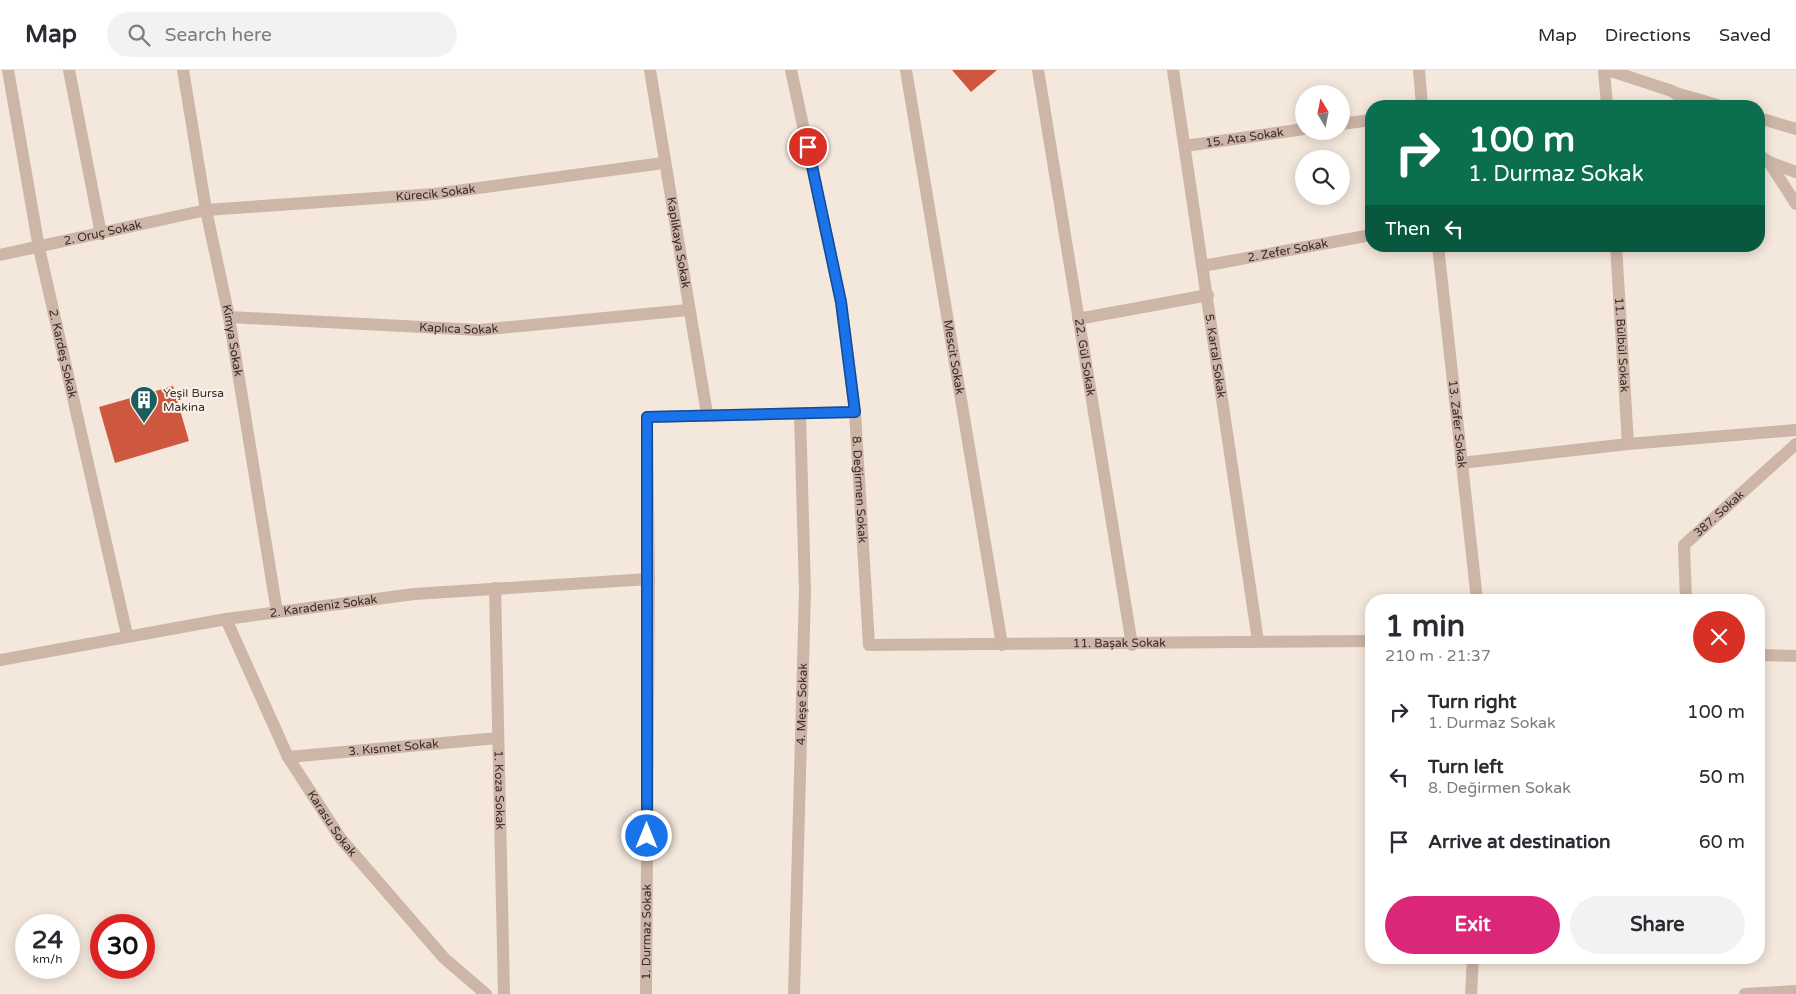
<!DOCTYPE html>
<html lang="en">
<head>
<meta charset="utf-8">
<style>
  :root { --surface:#fff; --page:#f2f2f3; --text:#2b2b33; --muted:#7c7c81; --line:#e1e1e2; --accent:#db2777 }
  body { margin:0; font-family:"Varela Round",sans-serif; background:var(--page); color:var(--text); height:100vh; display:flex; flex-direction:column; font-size:19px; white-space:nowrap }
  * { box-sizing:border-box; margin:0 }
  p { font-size:16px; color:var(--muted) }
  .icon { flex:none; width:28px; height:28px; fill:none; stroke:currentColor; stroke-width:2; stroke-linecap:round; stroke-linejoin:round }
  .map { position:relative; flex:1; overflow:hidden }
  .sheet { position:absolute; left:1365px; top:524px; width:400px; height:370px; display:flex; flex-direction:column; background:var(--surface); border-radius:20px; box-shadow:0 2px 12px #0003 }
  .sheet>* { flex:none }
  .hud { position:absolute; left:1365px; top:30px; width:400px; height:152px; border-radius:20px; box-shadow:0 2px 12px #0003; background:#0b6e4f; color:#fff; overflow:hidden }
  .needle { width:32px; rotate:350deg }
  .fabs { position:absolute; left:1295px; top:15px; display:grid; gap:10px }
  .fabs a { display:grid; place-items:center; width:55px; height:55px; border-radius:50%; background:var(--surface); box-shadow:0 2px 12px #0003; font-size:25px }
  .speed { position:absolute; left:15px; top:844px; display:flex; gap:10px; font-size:25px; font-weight:700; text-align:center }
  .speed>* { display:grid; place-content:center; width:65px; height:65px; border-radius:50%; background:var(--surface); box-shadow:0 2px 12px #0003; line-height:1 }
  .speed small { font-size:12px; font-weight:400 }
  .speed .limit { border:8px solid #d22; background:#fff; color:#111 }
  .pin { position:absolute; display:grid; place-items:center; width:42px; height:42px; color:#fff; margin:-21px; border:2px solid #fff; border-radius:50%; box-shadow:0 1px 5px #0007 }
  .me { position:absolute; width:55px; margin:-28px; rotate:0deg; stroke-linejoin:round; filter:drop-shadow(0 0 4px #0008) }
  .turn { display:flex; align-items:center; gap:18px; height:105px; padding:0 20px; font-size:22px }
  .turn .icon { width:65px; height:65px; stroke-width:2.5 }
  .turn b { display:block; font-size:35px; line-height:42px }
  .then { display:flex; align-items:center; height:48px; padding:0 20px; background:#0003; gap:10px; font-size:19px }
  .round { display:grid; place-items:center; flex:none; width:52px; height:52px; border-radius:26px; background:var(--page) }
  .headline { display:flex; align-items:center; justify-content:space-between; height:85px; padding:0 20px }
  h1 { font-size:30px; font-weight:700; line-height:38px }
  .cta { display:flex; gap:10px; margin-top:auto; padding:10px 20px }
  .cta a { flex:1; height:58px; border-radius:30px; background:var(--accent); color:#fff; font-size:20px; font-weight:700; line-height:58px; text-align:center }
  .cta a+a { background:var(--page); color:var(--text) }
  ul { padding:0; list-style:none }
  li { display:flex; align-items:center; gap:15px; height:65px; padding:0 20px }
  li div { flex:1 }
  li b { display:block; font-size:19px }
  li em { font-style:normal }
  header { display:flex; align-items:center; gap:30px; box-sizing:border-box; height:70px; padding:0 25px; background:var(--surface); border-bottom:1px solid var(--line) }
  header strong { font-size:24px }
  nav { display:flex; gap:28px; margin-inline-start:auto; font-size:18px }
  .search { width:350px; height:45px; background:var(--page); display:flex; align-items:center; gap:12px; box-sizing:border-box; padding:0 18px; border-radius:28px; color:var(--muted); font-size:19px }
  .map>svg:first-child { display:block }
</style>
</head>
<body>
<header>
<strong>Map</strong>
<div class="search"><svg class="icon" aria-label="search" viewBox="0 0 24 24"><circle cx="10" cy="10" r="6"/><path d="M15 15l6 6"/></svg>Search here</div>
<nav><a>Map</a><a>Directions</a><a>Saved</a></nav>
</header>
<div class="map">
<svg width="1796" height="924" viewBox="0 0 1796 924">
  <rect width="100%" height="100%" fill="#f4e7dc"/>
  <path fill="#ce5740" d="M 952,0 L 997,0 L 971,22 Z
    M 173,316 L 189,371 L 115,393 L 99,337 Z"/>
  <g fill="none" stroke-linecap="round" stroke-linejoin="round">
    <path stroke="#cdb5a7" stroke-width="12" d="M 1461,393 L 1628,374"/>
    <g stroke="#cdb5a7" stroke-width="12">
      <path id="s1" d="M 8,0 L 39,178 L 127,565"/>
      <path d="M 69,0 L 101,164"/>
      <path id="s2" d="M 183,0 L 206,140 L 229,247 L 277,542"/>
      <path id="s3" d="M 650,0 L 707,344"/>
      <path id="s4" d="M 791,0 L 841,232 L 855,342 L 869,575 L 1371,571"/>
      <path id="s5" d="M 906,0 L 1002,575"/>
      <path id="s6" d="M 1038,0 L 1132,575"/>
      <path id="s7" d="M 1173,0 L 1258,571"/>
      <path d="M 1419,0 L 1422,36"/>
      <path d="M 1604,0 L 1607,36"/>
      <path d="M 1676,23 L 1721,36"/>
      <path d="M 1759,48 L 1796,59"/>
      <path d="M 1341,54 L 1371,50"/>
      <path id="s8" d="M 1185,76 L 1304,59"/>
      <path id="s9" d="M 1438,176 L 1477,530"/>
      <path id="s10" d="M 1616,176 L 1628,374 L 1796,360"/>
      <path id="s11" d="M 0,185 L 206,140 L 434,124 L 663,93"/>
      <path id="s12" d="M 1203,196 L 1371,165"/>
      <path id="s13" d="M 229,247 L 479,260 L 688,240"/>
      <path d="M 1078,249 L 1208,225"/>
      <path id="s14" d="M 495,518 L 504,924"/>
      <path id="s15" d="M 1686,530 L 1684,475 L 1796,374"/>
      <path id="s16" d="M 226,549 L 288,687 L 341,769 L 444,888 L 486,924"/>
      <path d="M 1759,585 L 1796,586"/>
      <path id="s17" d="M 0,590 L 226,549 L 414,524 L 649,509"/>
      <path id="s18" d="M 288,687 L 498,668"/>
      <path id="s19" d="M 646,924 L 649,509 L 647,347 L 855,342"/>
      <path id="s20" d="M 794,924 L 805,521 L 800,344"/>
      <path d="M 1471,924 L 1473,888"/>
      <path d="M 1745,924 L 1796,921"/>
    </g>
    <path stroke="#cdb5a7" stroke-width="12" d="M 1608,0 L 1672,21 L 1692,36
      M 1759,85 L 1769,92 L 1796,102
      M 1769,92 L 1796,134"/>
  </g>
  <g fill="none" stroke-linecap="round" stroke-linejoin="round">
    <defs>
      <path id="route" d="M 647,766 L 647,347 L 855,342 L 841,232 L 808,77"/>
    </defs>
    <use href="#route" stroke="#114b97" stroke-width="12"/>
    <use href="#route" stroke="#1a73e8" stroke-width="9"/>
  </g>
  <defs>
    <symbol id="building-pin" viewBox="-11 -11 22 30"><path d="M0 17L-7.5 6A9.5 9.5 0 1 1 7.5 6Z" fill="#1a5e5d" stroke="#fbf1e9"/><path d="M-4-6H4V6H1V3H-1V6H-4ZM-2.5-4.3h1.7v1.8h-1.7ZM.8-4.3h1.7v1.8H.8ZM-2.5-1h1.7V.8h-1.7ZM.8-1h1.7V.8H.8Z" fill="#fff"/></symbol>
  </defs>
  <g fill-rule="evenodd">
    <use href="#building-pin" x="128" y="314" width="32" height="43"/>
  </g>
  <g text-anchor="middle" stroke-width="4" stroke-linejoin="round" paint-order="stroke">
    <g font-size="12" fill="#392c28" stroke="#fbf1e9">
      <text dy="4" stroke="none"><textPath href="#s8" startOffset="60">15. Ata Sokak</textPath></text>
      <text dy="4" stroke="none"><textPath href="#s11" startOffset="441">Kürecik Sokak</textPath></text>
      <text dy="4" stroke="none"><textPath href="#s11" startOffset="105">2. Oruç Sokak</textPath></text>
      <text dy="4" stroke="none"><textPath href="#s3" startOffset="175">Kaplıkaya Sokak</textPath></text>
      <text dy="4" stroke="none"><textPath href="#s12" startOffset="86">2. Zefer Sokak</textPath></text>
      <text dy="4" stroke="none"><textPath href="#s13" startOffset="230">Kaplıca Sokak</textPath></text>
      <text dy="4" stroke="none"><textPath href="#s2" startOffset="275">Kimya Sokak</textPath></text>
      <text dy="4" stroke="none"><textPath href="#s10" startOffset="99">11. Bülbül Sokak</textPath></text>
      <text dy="4" stroke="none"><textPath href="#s1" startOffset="289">2. Kardeş Sokak</textPath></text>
      <text dy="4" stroke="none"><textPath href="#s7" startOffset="289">5. Kartal Sokak</textPath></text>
      <text dy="4" stroke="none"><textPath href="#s5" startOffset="291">Mescit Sokak</textPath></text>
      <text dy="4" stroke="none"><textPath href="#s6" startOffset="291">22. Gül Sokak</textPath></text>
      <text dy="4" stroke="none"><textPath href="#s9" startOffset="179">13. Zafer Sokak</textPath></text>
      <text dy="4" stroke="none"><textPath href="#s4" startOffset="426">8. Değirmen Sokak</textPath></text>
      <text dy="4" stroke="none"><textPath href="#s15" startOffset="102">387. Sokak</textPath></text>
      <text dy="4" stroke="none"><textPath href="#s17" startOffset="328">2. Karadeniz Sokak</textPath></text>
      <text dy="4" stroke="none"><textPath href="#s4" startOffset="832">11. Başak Sokak</textPath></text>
      <text dy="4" stroke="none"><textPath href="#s20" startOffset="290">4. Meşe Sokak</textPath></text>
      <text dy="4" stroke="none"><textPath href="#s18" startOffset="106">3. Kısmet Sokak</textPath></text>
      <text dy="4" stroke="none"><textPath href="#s14" startOffset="202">1. Koza Sokak</textPath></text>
      <text dy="4" stroke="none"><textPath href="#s16" startOffset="231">Karasu Sokak</textPath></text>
      <text dy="4" stroke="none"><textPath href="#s19" startOffset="62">1. Durmaz Sokak</textPath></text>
    </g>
    <g font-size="12" fill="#392c28" stroke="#fbf1e9" text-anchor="start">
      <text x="163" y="327">Yeşil Bursa<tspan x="163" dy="14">Makina</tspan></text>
    </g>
  </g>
</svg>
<div class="fabs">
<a><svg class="needle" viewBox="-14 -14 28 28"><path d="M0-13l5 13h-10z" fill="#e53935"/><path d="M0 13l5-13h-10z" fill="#7c7c81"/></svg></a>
<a><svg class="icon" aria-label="search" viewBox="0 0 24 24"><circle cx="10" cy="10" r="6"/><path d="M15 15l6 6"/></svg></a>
</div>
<div class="speed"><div>24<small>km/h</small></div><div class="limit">30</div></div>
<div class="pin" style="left:808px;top:77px;background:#d93025"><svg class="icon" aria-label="arrive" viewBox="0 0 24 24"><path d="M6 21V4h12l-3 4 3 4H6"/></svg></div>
<svg class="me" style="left:647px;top:766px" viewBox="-20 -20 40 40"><circle r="17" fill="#1a73e8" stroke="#fff" stroke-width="3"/><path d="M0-11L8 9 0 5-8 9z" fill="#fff"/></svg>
<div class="hud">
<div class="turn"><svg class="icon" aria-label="right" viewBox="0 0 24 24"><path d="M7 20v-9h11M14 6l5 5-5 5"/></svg><div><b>100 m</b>1. Durmaz Sokak</div></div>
<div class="then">Then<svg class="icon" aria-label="left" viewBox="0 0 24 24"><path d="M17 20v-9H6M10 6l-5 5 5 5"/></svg></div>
</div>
<section class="sheet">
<div class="headline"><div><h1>1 min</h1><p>210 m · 21:37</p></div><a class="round" style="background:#d93025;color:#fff"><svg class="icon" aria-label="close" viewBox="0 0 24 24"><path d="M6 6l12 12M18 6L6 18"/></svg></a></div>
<ul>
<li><svg class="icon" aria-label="right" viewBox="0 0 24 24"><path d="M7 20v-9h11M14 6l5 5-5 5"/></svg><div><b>Turn right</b><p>1. Durmaz Sokak</p></div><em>100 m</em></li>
<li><svg class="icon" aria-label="left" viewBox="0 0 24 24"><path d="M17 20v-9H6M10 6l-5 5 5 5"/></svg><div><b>Turn left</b><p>8. Değirmen Sokak</p></div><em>50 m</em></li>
<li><svg class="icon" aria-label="arrive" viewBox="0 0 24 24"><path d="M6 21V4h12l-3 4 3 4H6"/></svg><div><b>Arrive at destination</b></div><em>60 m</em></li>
</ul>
<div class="cta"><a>Exit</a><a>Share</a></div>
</section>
</div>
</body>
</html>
